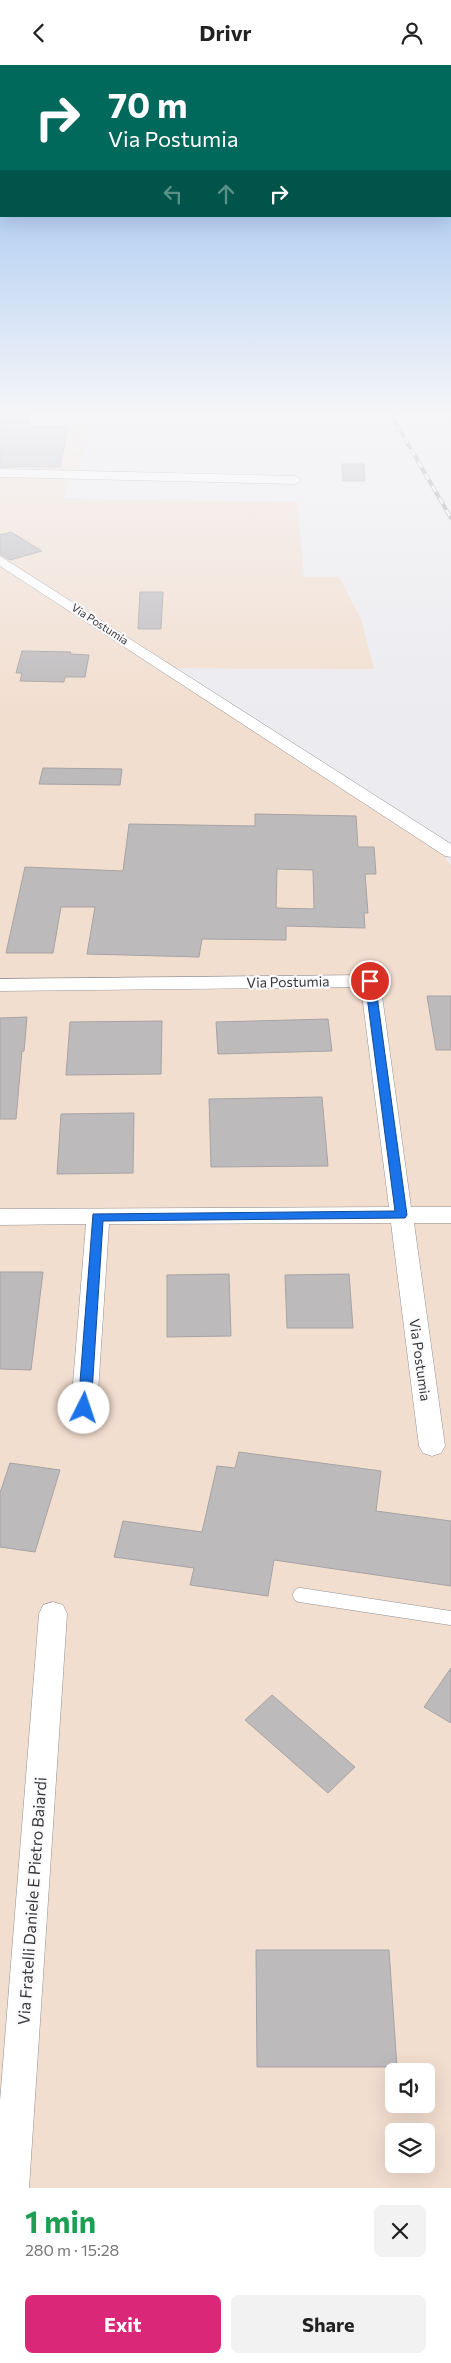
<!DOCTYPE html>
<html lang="en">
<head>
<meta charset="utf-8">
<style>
  :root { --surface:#fff; --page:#f2f2f2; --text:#222; --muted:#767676; --accent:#db2777 }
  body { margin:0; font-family:Commissioner,sans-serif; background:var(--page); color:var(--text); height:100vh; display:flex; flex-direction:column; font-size:19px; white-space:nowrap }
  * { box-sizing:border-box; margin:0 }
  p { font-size:16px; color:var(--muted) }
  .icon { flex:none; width:28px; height:28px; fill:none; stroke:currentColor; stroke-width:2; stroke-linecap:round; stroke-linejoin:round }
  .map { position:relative; height:2123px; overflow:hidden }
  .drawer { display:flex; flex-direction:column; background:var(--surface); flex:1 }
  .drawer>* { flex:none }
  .guide { position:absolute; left:0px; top:0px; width:451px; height:152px; box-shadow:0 5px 20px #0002; background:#00695c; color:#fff; overflow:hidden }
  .fabs { position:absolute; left:385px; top:1998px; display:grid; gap:10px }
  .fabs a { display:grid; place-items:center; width:50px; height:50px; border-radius:8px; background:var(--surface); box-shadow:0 5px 20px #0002; font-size:25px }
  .pin { position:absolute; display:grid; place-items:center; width:42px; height:42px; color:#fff; margin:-21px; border:2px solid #fff; border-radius:50%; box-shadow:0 1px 5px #0007 }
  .me { position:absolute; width:55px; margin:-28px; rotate:4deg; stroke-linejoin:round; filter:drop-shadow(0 0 4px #0008) }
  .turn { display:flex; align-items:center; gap:18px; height:105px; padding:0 25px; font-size:22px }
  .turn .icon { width:65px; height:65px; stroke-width:2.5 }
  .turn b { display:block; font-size:35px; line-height:42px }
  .lanes { display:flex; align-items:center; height:48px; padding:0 25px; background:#0003; justify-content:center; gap:25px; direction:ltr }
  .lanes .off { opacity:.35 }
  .round { display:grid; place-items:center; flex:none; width:52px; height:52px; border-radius:8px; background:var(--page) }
  .summary { display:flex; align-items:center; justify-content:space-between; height:85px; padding:0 25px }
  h1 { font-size:30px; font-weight:700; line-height:38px; color:#1e9e55 }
  .cta { display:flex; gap:10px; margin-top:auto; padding:10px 25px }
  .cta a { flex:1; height:58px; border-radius:8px; background:var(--accent); color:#fff; font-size:20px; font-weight:700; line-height:58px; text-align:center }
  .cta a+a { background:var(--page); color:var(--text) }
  header { display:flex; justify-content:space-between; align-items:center; height:65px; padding:0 25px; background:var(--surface); font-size:22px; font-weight:700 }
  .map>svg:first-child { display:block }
</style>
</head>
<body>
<header><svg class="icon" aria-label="back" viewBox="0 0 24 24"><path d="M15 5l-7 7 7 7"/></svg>Drivr<svg class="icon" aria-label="person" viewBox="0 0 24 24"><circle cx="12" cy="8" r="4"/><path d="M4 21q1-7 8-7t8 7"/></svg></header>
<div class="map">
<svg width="451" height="2123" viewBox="0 0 451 2123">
  <rect width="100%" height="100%" fill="#ecebef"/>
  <path fill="#f2decf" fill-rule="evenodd" d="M 0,348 L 89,348 L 79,409 L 70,413 L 64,434 L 297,437 L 304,512 L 339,512 L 361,554 L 374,604 L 162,603 L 442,787 L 451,801 L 451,2123 L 0,2123 ZM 394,2006 L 426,2006 L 426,2039 L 394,2039 ZM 394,2066 L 426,2066 L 426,2099 L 394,2099 Z"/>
  <path fill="#bdbabc" stroke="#a6a3a5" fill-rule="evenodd" d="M 0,348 L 31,348 L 28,361 L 68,361 L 60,402 L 0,402 Z
    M 342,399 L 364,399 L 365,416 L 343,416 Z
    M 11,467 L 42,486 L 10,495 L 0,489 L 0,470 Z
    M 140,527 L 163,527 L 161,564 L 138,564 Z
    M 22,586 L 71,587 L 70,589 L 89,590 L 85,612 L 65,612 L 64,617 L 20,616 L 22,608 L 16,608 Z
    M 43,703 L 122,704 L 120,720 L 39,719 Z
    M 255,749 L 356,751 L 358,782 L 374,782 L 376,809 L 365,809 L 368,848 L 364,848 L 365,863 L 286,861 L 286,875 L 202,874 L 199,892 L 87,889 L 95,842 L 61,842 L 53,888 L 6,888 L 25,802 L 123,806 L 129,759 L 255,761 ZM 277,804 L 313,805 L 314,844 L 276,843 Z
    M 427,931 L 451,931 L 451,985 L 436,985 Z
    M 27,952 L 24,986 L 22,986 L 16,1054 L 0,1054 L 0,953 Z
    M 328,954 L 332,986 L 218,989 L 216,957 Z
    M 162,956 L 161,1009 L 66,1010 L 70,957 Z
    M 322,1032 L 328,1101 L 211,1102 L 209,1034 Z
    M 134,1048 L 133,1108 L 57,1109 L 61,1049 Z
    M 0,1207 L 43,1207 L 31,1305 L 0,1304 Z
    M 229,1209 L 231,1271 L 167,1272 L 167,1210 Z
    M 349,1209 L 353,1263 L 287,1263 L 285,1210 Z
    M 239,1387 L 381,1406 L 376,1446 L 451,1456 L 451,1521 L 274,1495 L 268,1531 L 190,1520 L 194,1503 L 114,1492 L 123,1456 L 202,1467 L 217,1401 L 235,1403 Z
    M 10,1398 L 60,1405 L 35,1487 L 0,1482 L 0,1428 Z
    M 451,1603 L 451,1658 L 424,1642 Z
    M 272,1630 L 355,1702 L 328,1728 L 245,1655 Z
    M 256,1885 L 389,1885 L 397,2002 L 257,2002 Z"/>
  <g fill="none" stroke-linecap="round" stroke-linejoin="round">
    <defs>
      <path id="lane" d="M 300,1530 L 451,1553"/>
      <path id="street" d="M 0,404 L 295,411 L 301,415 L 295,419 L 0,412 Z
        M 0,491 L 451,779 L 451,792 L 445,791 L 0,501 Z
        M 370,910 L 377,912 L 380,916 L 411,1142 L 451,1142 L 451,1158 L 414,1158 L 445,1381 L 441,1388 L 432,1391 L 423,1388 L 419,1381 L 391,1158 L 109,1159 L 97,1343 L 93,1350 L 84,1353 L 75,1350 L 71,1343 L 86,1159 L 0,1160 L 0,1144 L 389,1142 L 361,922 L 0,926 L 0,914 Z
        M 53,1537 L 63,1540 L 67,1549 L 29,2123 L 0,2123 L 0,2036 L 39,1549 L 43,1540 Z"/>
    </defs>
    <use href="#lane" stroke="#929194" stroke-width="15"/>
    <use href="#street" stroke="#929194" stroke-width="1"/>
    <use href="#lane" stroke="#fff" stroke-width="14"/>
    <use href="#street" fill="#fff" fill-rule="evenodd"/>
    <defs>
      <path id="rail" d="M 390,348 L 451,453"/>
    </defs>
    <use href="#rail" stroke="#8f8e91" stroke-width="4"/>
    <use href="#rail" stroke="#faf9fc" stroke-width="2.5" stroke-dasharray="7" stroke-linecap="butt"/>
  </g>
  <linearGradient id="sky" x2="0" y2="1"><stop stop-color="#86b5ee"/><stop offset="0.54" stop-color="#f6f6f8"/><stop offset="1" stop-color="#f6f6f8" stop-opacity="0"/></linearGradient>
  <rect width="451" height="645" fill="url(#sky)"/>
  <path fill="#1a73e8" stroke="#114b97" d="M 370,913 L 375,916 L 407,1150 L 405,1153 L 103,1156 L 91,1343 L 89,1347 L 80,1347 L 78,1343 L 93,1149 L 395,1146 L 365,916 Z"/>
  <g text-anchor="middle" stroke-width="4.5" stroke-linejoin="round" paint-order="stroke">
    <g font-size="11" fill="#3a393b" stroke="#faf9fc">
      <text transform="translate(100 559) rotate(33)" y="4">Via Postumia</text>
    </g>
    <g font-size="14" fill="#3a393b" stroke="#faf9fc">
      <text transform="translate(288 917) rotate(-1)" y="5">Via Postumia</text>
      <text transform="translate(420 1295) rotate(82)" y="5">Via Postumia</text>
    </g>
    <g font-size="16" fill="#3a393b" stroke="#faf9fc">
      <text transform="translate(32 1836) rotate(-86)" y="6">Via Fratelli Daniele E Pietro Baiardi</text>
    </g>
  </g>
</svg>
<div class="fabs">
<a><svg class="icon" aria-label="sound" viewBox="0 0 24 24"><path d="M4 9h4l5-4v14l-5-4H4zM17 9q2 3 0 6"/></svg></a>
<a><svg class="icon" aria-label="layers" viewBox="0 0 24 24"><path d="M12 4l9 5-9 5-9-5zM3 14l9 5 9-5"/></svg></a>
</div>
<div class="pin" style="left:370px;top:916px;background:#d93025"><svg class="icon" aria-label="arrive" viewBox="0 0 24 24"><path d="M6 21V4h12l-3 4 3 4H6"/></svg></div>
<svg class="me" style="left:84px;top:1343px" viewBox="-20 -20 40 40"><circle r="19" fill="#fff"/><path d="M0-13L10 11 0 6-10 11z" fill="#1a73e8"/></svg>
<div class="guide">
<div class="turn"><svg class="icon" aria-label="right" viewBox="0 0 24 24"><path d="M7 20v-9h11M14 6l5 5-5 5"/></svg><div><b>70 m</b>Via Postumia</div></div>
<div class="lanes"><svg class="icon off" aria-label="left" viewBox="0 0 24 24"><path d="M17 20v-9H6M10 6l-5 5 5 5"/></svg><svg class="icon off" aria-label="ahead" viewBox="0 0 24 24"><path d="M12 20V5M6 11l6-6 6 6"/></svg><svg class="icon" aria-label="right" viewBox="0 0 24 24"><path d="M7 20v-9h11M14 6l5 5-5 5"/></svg></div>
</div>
</div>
<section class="drawer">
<div class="summary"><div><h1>1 min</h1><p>280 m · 15:28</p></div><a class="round"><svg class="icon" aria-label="close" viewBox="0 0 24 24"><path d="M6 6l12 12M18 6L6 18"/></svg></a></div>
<div class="cta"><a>Exit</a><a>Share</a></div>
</section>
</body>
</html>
